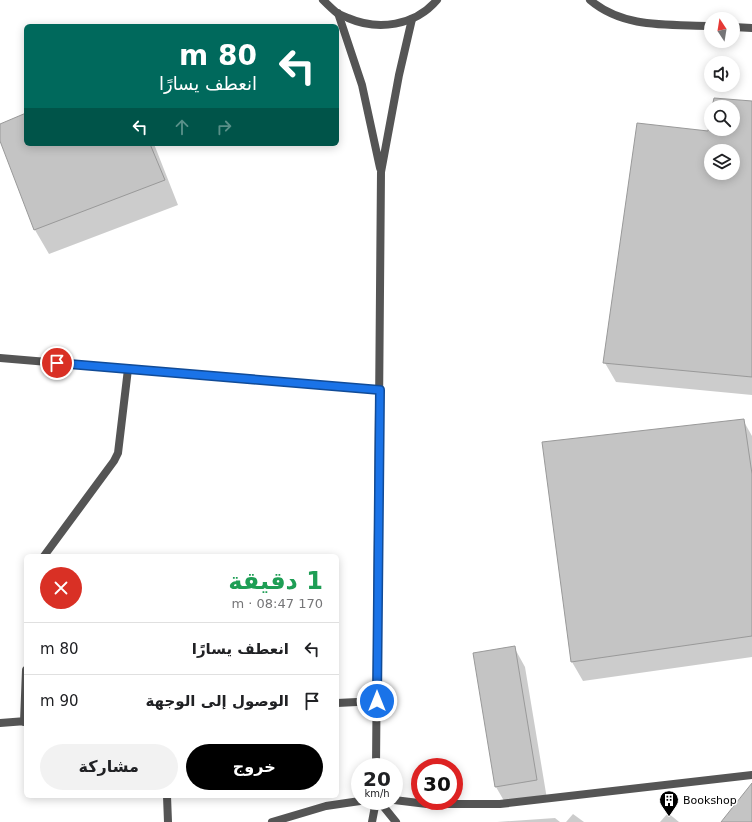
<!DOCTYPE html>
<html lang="ar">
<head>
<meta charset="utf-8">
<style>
  :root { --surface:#fff; --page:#f2f2f2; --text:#202124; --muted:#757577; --line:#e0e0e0; --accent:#000 }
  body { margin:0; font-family:"DejaVu Sans","Noto Sans Arabic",sans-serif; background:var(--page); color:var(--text); direction:rtl; height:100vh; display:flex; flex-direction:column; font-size:15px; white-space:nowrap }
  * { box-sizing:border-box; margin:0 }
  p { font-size:13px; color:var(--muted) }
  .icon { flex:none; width:22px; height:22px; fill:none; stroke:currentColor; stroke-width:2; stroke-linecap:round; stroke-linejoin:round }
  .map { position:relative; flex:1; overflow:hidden; direction:ltr }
  .side { position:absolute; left:24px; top:554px; width:315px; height:244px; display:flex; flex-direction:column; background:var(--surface); border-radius:6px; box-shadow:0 2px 10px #0003; direction:rtl }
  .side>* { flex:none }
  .guide { position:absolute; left:24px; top:24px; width:315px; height:122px; border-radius:6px; box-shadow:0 2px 10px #0003; direction:rtl; background:#00695c; color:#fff; overflow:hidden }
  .needle { width:26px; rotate:348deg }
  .buttons { position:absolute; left:704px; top:12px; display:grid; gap:8px }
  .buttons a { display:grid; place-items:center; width:36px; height:36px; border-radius:50%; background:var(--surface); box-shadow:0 2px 10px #0003; font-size:20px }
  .speed { position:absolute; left:351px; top:758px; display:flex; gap:8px; font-size:20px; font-weight:700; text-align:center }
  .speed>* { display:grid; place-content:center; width:52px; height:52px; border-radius:50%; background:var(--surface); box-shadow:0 2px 10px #0003; line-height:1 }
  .speed small { font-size:10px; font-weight:400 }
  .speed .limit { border:6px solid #d22; background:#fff; color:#111 }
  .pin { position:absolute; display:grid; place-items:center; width:34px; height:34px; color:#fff; margin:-17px; border:2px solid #fff; border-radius:50%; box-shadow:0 1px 4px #0007 }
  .me { position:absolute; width:44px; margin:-22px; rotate:0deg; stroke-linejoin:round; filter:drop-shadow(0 0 3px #0008) }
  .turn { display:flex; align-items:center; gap:14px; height:84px; padding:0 16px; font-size:18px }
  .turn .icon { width:52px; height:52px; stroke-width:2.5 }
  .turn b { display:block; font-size:28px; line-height:34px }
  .lanes { display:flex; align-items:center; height:38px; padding:0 16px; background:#0003; justify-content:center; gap:20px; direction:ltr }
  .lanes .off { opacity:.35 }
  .round { display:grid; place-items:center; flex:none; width:42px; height:42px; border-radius:21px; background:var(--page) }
  .head { display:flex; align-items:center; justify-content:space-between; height:68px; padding:0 16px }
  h1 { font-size:24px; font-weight:800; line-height:30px; color:#1e9e55 }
  .button { display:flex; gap:8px; margin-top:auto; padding:8px 16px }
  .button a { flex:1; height:46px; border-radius:24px; background:var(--accent); color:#fff; font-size:16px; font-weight:800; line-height:46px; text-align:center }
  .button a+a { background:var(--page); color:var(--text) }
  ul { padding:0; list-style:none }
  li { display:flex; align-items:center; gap:12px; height:52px; padding:0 16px; border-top:1px solid var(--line) }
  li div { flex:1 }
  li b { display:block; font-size:15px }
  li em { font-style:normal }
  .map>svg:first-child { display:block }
</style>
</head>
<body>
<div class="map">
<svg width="752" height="822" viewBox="0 0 752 822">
  <rect width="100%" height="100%" fill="#fff"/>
  <path fill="#0003" fill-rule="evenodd" d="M 752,102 L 752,395 L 616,382 L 605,363 L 709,132 L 711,119 L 711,129 L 733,129 L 733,107 L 713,107 ZM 711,151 L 733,151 L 733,173 L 711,173 Z
    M 26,115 L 26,144 L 154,144 L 178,205 L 49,254 L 35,230 L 0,138 L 0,125 Z
    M 743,420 L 752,436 L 752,657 L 583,681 L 572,662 L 543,443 Z
    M 514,647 L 525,667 L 547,799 L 507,806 L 496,787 L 474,654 Z
    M 668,813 L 679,822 L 660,822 Z
    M 573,814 L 584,822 L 566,822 Z
    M 555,818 L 560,822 L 497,822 Z"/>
  <path fill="#c4c4c4" stroke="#999" fill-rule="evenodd" d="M 714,98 L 752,101 L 752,377 L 603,363 L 637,123 L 708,131 L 711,113 L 711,129 L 733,129 L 733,107 L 712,107 ZM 711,151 L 733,151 L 733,173 L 711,173 Z
    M 26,113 L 26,144 L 150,144 L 165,180 L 34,230 L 0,141 L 0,124 Z
    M 744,419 L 752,474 L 752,636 L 571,662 L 542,442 Z
    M 515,646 L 537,780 L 495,787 L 473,653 Z
    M 752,783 L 752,822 L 721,822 Z"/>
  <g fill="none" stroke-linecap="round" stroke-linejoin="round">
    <path stroke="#555" stroke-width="8" d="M 590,0 C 624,29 669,24 711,26
      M 733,27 L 752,28
      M 394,800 L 427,804 L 500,804 L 752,775
      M 379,801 L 396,822
      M 272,822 L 326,806 L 360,801"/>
    <path stroke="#555" stroke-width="8" d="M 338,13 L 362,85 L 380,168
      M 0,358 L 380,390
      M 44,556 L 114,461 L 118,453 L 128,369
      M 337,703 L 377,701
      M 24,722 L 26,670
      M 0,723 L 26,721
      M 376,767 L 381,172 L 399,75 L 412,19
      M 167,796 L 168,822
      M 372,822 L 376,801"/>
    <path stroke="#555" stroke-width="8" d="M 323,0 C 327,4 332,9 337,13 C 340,15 344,16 348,18 C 378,31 415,26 437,0"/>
  </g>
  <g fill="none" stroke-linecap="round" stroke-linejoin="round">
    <defs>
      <path id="route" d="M 57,363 L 380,390 L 377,701"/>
    </defs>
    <use href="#route" stroke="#114b97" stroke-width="10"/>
    <use href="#route" stroke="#1a73e8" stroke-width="7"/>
  </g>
  <defs>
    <symbol id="building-pin" viewBox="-11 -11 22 30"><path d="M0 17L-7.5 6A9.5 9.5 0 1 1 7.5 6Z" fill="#000" stroke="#fff"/><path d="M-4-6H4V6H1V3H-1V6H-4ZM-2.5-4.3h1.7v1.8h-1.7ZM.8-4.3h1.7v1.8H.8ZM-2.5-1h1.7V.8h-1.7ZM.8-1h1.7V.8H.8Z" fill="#fff"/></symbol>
  </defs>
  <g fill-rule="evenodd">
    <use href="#building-pin" x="658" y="789" width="22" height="30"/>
  </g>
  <g text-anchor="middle" stroke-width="3" stroke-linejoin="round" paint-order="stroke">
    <g font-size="11" fill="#000" stroke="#fff" text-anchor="start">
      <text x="683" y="804">Bookshop</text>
    </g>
  </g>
</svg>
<div class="buttons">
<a><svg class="needle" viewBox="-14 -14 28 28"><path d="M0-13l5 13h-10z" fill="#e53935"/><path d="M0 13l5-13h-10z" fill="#757577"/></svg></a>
<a><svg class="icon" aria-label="sound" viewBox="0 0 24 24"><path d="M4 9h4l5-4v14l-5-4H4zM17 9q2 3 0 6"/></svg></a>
<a><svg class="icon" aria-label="search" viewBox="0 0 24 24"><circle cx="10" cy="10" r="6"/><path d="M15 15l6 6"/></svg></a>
<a><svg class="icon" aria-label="layers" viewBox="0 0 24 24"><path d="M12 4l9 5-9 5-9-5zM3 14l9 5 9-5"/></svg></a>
</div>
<div class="speed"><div>20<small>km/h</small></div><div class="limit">30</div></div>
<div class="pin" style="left:57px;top:363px;background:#d93025"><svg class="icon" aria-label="arrive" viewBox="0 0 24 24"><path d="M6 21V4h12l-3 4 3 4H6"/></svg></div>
<svg class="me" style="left:377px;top:701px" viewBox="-20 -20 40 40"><circle r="17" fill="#1a73e8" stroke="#fff" stroke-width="3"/><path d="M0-11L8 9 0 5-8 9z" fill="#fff"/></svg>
<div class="guide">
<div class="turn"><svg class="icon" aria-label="left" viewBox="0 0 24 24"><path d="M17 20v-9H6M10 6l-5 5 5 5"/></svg><div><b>80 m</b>انعطف يسارًا</div></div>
<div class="lanes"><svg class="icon" aria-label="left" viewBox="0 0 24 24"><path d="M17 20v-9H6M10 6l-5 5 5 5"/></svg><svg class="icon off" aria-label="ahead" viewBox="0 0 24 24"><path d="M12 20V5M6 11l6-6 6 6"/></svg><svg class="icon off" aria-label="right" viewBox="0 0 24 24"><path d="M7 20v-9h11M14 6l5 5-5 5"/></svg></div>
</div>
<section class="side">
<div class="head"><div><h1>1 دقيقة</h1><p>170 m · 08:47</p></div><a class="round" style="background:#d93025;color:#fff"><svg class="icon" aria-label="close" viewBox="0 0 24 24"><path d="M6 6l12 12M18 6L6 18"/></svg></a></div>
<ul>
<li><svg class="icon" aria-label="left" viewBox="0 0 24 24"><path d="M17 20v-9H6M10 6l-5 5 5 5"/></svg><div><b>انعطف يسارًا</b></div><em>80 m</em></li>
<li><svg class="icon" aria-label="arrive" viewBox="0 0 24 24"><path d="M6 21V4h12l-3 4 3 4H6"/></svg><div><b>الوصول إلى الوجهة</b></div><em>90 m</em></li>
</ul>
<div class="button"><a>خروج</a><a>مشاركة</a></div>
</section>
</div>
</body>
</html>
